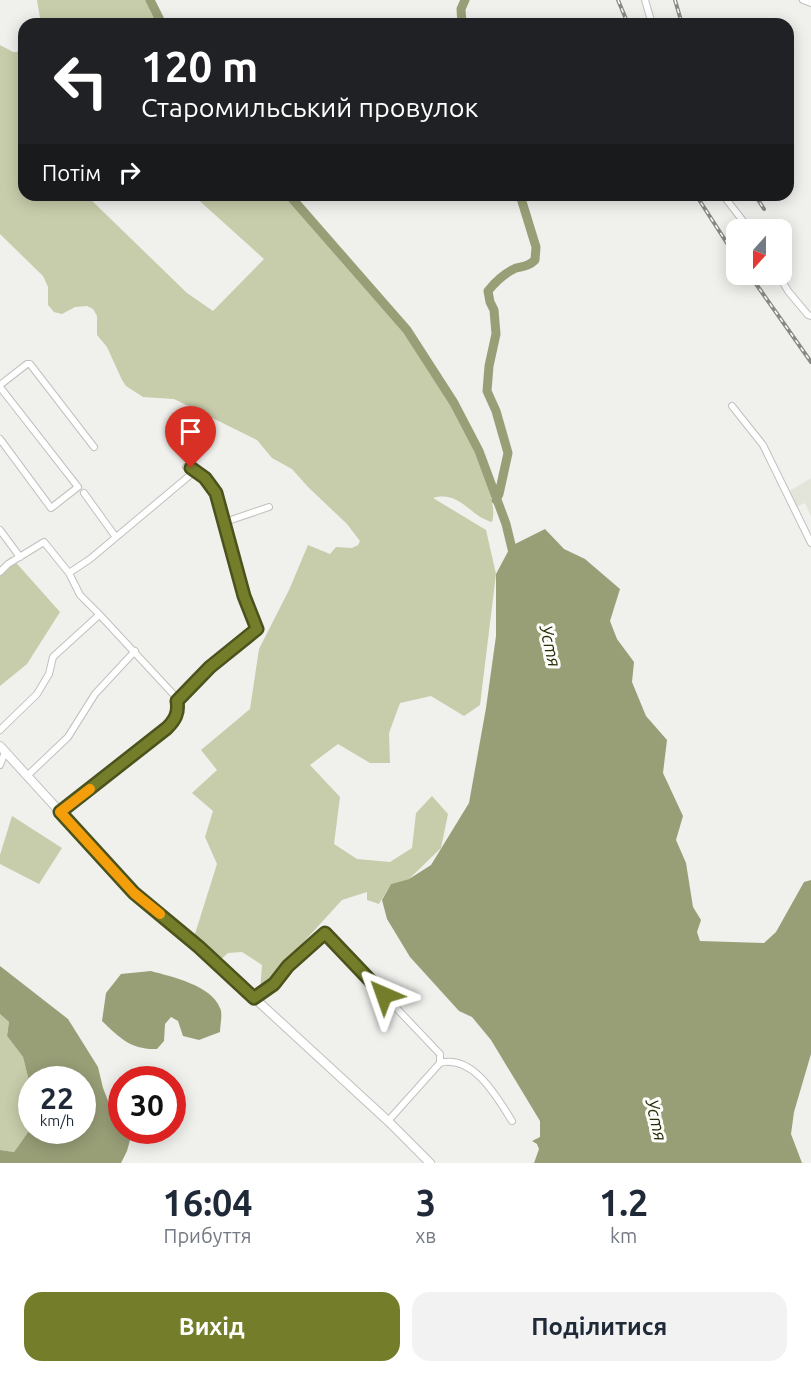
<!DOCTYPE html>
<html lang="uk">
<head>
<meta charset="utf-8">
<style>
  :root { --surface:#fff; --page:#f2f2f3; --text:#1f2937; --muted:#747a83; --accent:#747e2a }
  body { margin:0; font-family:Ubuntu,sans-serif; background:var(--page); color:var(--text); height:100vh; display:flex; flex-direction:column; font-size:22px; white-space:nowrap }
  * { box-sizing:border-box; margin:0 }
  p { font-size:20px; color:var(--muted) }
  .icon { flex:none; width:33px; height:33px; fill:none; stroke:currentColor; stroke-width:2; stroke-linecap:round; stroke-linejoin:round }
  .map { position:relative; height:1163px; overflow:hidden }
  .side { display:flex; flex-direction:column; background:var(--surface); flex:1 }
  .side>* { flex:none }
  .banner { position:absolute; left:18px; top:18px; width:776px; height:183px; border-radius:18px; box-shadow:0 3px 15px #0003; background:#202124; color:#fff; overflow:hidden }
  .needle { width:39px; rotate:201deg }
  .tools { position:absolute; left:726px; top:219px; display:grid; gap:12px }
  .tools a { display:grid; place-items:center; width:66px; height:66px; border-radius:12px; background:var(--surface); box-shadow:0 3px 15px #0003; font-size:30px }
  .speed { position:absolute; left:18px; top:1066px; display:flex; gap:12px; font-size:30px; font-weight:700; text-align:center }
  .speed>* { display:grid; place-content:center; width:78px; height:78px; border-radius:50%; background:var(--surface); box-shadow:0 3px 15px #0003; line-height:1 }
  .speed small { font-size:15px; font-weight:400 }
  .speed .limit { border:9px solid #d22; background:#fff; color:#111 }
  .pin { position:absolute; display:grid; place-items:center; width:51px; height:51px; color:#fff; margin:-62px -26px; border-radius:50% 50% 50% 0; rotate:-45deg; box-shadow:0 0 6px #0007 }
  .pin .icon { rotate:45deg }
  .me { position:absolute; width:66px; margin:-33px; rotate:317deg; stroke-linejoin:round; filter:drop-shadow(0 0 4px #0008) }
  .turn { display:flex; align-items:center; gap:21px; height:126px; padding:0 24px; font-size:27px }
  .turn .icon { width:78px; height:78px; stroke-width:2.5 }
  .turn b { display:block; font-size:42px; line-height:51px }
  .then { display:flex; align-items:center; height:57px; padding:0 24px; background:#0003; gap:12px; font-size:22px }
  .eta { display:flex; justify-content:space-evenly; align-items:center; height:102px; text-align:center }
  .eta b { font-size:36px; font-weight:600; line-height:42px }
  .cta { display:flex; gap:12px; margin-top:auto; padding:12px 24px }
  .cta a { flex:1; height:69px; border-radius:18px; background:var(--accent); color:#fff; font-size:24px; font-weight:600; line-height:69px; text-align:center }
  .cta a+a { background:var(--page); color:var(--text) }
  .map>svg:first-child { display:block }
</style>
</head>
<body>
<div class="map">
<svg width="811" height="1163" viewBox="0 0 811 1163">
  <rect width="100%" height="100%" fill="#f0f0ed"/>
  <path fill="#e3e5da" d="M 811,478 L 811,516 L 805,503 L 796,507 L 788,492 Z"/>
  <path fill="#c7cdab" d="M 37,0 L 147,0 L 159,24 L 41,24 Z
    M 24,44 L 24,195 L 86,195 L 187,293 L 213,311 L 264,259 L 193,195 L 221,195 L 228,201 L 236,201 L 245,195 L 286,195 C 314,219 334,251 358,279 C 374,297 392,313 406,333 C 429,366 504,485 492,522 C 469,516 460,490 433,498 L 486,530 L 496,574 L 480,705 L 464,716 L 431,696 L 400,703 L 389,733 L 390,763 L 370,763 L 338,744 L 310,765 L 340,797 L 334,844 L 357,859 L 390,862 L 412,848 L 416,813 L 432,796 L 448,814 L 441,848 L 409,879 L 391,884 L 379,904 L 367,900 L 367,892 L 342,900 L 300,946 L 271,984 L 260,992 L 262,965 L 242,952 L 228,953 L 220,960 L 194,937 L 217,864 L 205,837 L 213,811 L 192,793 L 217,770 L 201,750 L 250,709 L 259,649 L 289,590 L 308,545 L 330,554 L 336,547 L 352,548 L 358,545 L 360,541 L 347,524 L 308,487 L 292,469 L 272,458 L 257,440 L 174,399 L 143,397 L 126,386 L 122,380 L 107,347 L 97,335 L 97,316 L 93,309 L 87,306 L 75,307 L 62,314 L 54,312 L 48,305 L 48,287 L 43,276 L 0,234 L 0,45 L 13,52 L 17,52 Z
    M 11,557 L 60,612 L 27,664 L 0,686 L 0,567 Z
    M 12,816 L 62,848 L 39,884 L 0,864 L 0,855 Z
    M 0,1014 L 9,1022 L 7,1036 L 23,1057 L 31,1089 L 31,1128 L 14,1152 L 0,1150 Z"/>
  <path fill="#989f77" d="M 545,529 L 564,549 L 585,559 L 620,589 L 610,621 L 617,639 L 634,662 L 632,682 L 646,716 L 667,740 L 663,773 L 683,816 L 676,840 L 686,863 L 693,907 L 701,920 L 697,932 L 700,941 L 764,943 L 776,932 L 804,882 L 811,880 L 811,1054 L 794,1112 L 791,1134 L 802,1163 L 534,1163 L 539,1149 L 537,1144 L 532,1141 L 540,1137 L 540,1121 L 491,1040 L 472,1017 L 459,1011 L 410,957 L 387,919 L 382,900 L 391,884 L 409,879 L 431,865 L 469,803 L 486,708 L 496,636 L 496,574 L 511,546 Z
    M 0,966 L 68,1019 L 98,1067 L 103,1088 L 116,1121 L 121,1125 L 122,1131 L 132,1133 L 127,1151 L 121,1163 L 0,1163 L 0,1150 L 14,1152 L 31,1128 L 32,1131 L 82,1131 L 82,1080 L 32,1080 L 31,1089 L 23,1057 L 7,1036 L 9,1022 L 0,1014 Z
    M 151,971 C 172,977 211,985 220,1008 C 223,1014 220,1025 220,1032 L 199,1040 L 183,1036 L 178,1021 L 171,1017 L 165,1024 L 164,1041 L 157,1049 C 131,1050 120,1038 102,1021 L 106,993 L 121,974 Z"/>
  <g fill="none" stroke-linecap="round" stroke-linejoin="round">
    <path stroke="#989f77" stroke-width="9" d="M 150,0 L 162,24
      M 462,24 L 461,9 L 465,0
      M 289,195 L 407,330 L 454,403 L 479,451 L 506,524 L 514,557
      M 496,500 L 499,494 L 508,453 L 496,411 L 487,391 L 489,366 L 496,334 L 494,310 L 490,302 L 488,291 C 495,282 505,273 516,268 C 524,266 529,266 535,260 L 536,247 L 520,195"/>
    <defs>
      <path id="street" d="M 645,0 L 652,24
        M 803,0 L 811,3
        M 723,195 L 750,230
        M 778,274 L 788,291 L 808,315 L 811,316
        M 0,385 L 27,364 L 30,364 L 94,447
        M 0,387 L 78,487 L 51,508 L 0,439
        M 732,406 L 763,445 L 811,543
        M 84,493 L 115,536
        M 225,522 L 269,507
        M 0,530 L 20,557
        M 0,572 L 8,564 L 44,542 L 69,573 L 90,559 L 195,471
        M 177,701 L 210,667 L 257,629 L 244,596 L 216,493 L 205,478 L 186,467
        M 0,730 L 37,694 L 49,674 L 53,657 L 98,616 L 98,613 L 80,595 L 69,573
        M 0,765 L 5,752
        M 27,776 L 68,737 L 95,694 L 135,651
        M 60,812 L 167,728 L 174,720 L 178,709 L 175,696 L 98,613
        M 254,998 L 274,984 L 288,966 L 325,933 L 440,1054 L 440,1063 L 388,1121
        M 440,1063 C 473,1054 497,1097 512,1121"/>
      <path id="secondary" d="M 0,746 L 134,893 L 199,947 L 388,1121 L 430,1163"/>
    </defs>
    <use href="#street" stroke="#c0c1be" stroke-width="8"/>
    <use href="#secondary" stroke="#c0c1be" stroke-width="10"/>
    <use href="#street" stroke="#fff" stroke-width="6"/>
    <use href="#secondary" stroke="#fff" stroke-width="8"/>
    <defs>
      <path id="rail" d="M 618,0 L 628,24
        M 675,0 L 682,24
        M 696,195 L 736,257
        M 755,195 L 764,209
        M 749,274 L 811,362"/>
    </defs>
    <use href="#rail" stroke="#888886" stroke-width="4"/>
    <use href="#rail" stroke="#fdfefa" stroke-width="1.5" stroke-dasharray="4.5" stroke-linecap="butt"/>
  </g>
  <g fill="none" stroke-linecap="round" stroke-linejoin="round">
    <defs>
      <path id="route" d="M 191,468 L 205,478 L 216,493 L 244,596 L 257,629 L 210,667 L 177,701 C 179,713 175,720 167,728 L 60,812 L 134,893 L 199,947 L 254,998 L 274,984 L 288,966 L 325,933 L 384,995"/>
    </defs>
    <use href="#route" stroke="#4b521b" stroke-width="15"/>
    <use href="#route" stroke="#747e2a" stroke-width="10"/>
    <path stroke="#f59e0b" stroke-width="10" d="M 90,789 L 60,812 L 134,893 L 160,914"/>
  </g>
  <g text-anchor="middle" stroke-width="6" stroke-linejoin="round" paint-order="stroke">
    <g font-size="18" font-style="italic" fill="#292d0b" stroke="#fdfefa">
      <text transform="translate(550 646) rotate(77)" y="6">Устя</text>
      <text transform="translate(656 1120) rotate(77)" y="6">Устя</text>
    </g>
  </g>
</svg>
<div class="tools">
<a><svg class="needle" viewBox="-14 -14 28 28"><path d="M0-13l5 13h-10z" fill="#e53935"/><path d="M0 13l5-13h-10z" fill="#747a83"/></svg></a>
</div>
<div class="speed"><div>22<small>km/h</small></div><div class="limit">30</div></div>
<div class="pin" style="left:191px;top:468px;background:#d93025"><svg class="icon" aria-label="arrive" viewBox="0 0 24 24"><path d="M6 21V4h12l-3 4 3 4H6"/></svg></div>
<svg class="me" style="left:384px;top:995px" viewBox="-20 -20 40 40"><path d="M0-17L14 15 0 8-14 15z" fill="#747e2a" stroke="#fff" stroke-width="4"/></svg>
<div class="banner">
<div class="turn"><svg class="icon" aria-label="left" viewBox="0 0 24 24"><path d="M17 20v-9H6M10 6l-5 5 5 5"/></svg><div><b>120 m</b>Старомильський провулок</div></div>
<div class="then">Потім<svg class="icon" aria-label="right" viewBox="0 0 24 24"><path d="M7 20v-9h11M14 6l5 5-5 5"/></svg></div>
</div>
</div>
<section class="side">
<div class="eta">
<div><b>16:04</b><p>Прибуття</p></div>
<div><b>3</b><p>хв</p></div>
<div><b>1.2</b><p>km</p></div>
</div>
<div class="cta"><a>Вихід</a><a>Поділитися</a></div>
</section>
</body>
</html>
